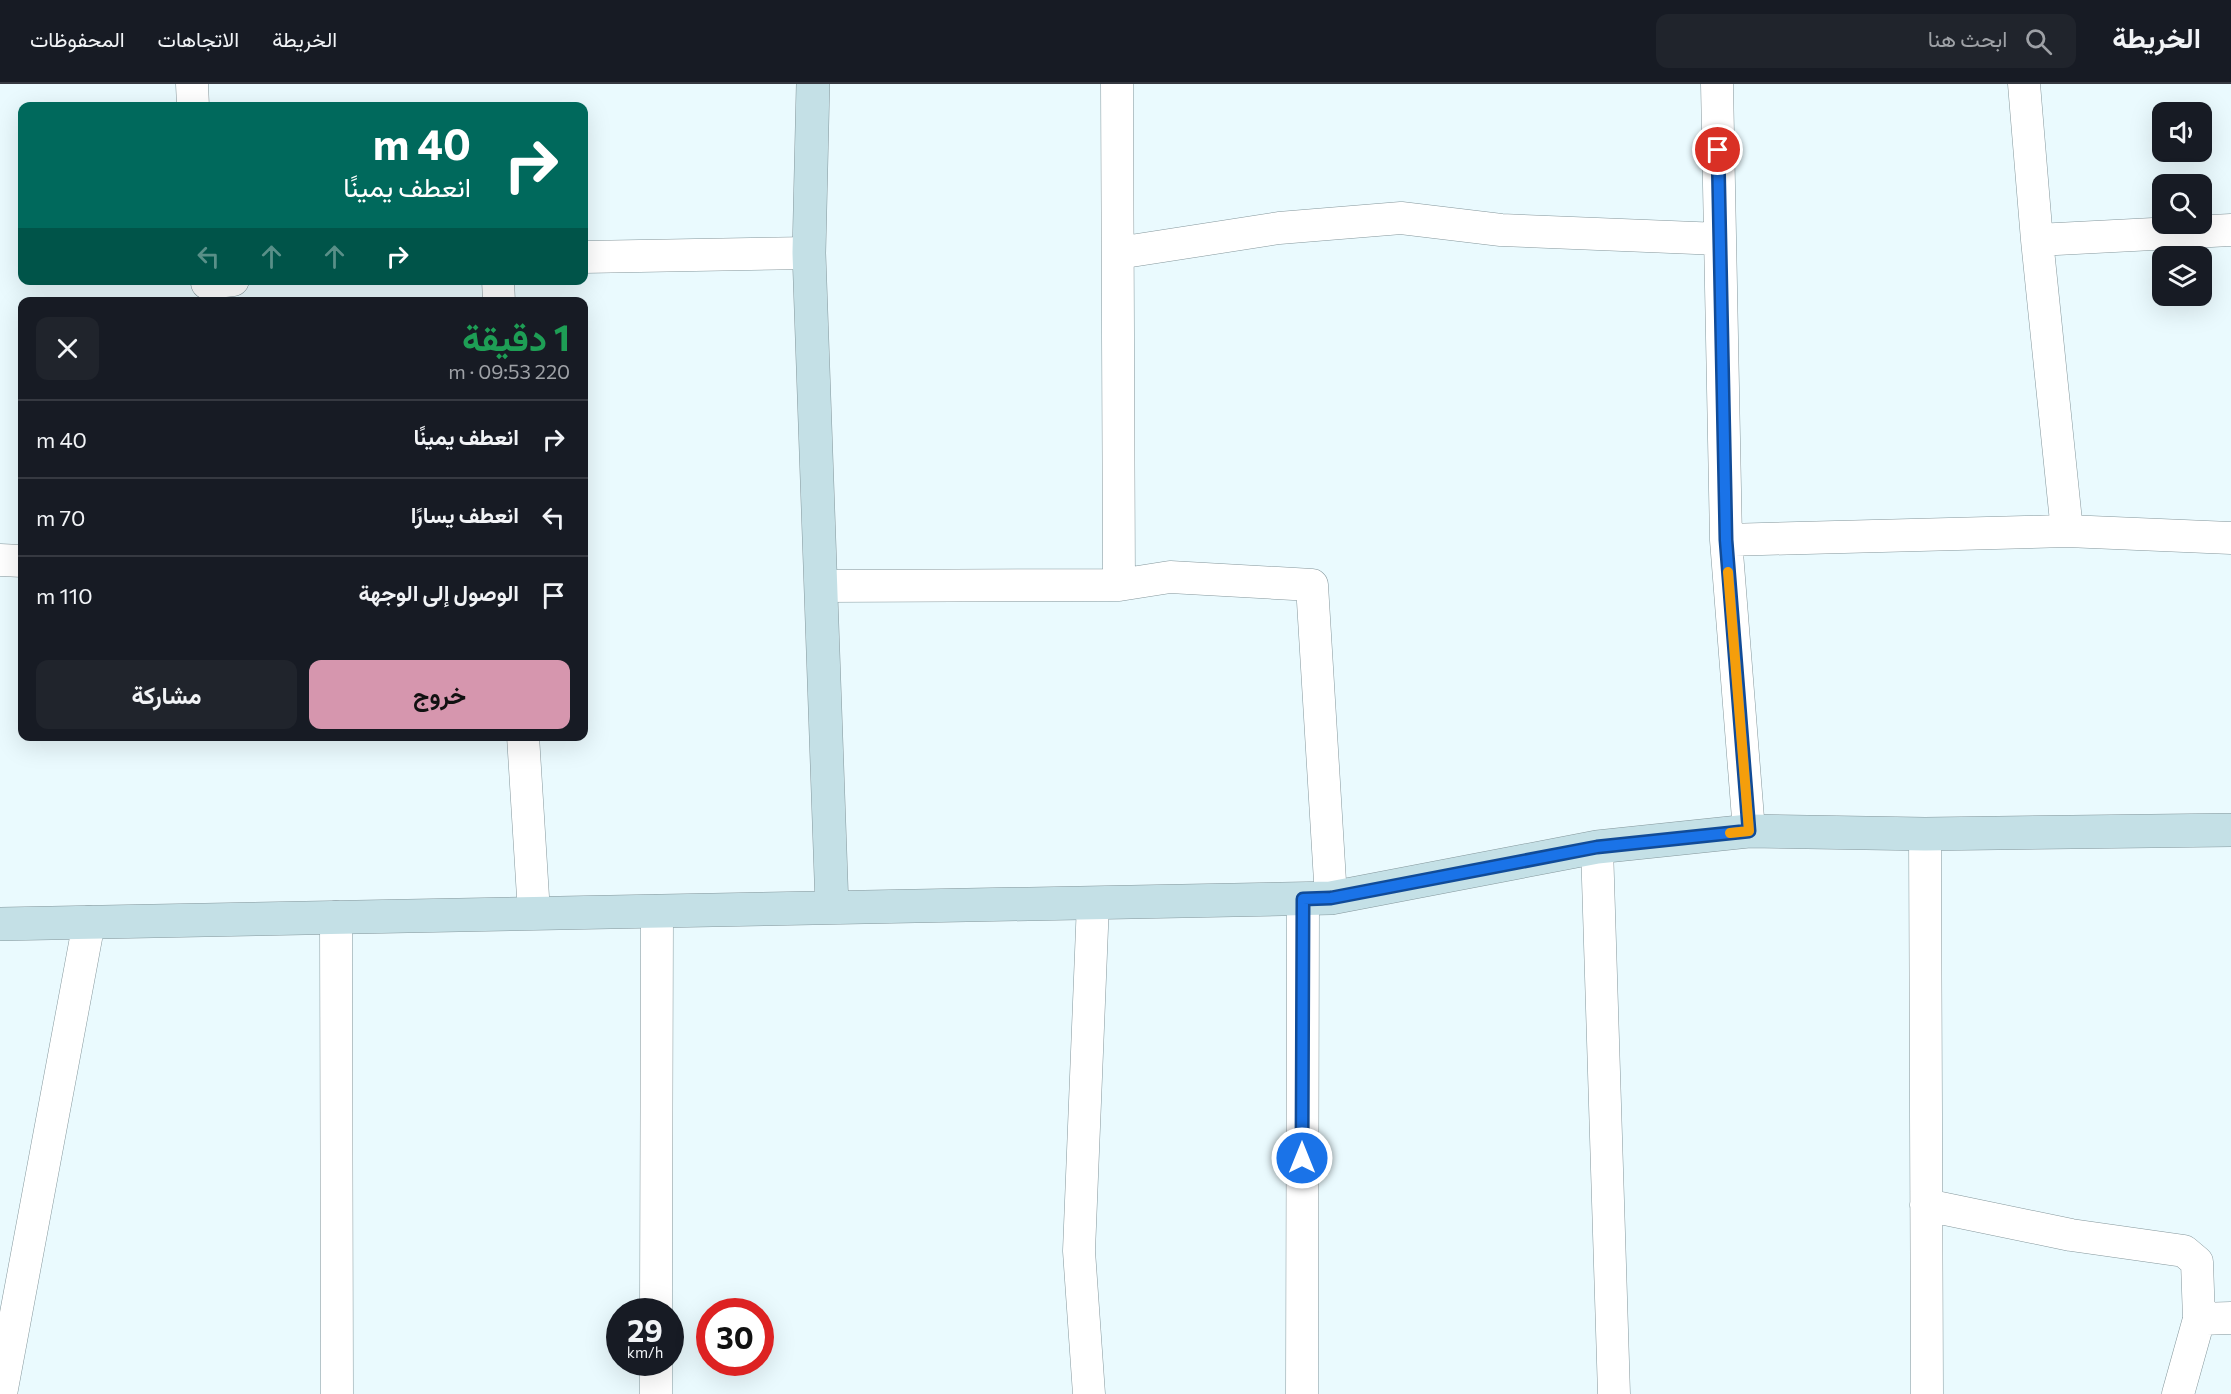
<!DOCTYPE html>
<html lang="ar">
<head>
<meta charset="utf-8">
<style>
  :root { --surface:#171b24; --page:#20242c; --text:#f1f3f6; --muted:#9ea1a6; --line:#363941; --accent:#d696ae }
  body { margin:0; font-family:Commissioner,Vazirmatn,sans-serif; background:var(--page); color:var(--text); direction:rtl; height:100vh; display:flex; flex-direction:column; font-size:22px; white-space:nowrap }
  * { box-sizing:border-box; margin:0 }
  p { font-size:20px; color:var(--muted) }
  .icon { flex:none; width:33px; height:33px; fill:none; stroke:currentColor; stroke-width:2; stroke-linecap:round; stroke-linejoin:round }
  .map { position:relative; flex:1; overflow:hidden; direction:ltr }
  .panel { position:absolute; left:18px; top:213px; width:570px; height:444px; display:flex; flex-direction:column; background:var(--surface); border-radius:12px; box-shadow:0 6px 24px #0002; direction:rtl }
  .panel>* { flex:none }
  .top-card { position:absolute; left:18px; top:18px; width:570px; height:183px; border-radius:12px; box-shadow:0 6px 24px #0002; direction:rtl; background:#00695c; color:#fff; overflow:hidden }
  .controls { position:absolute; left:2152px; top:18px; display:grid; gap:12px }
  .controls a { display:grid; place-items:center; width:60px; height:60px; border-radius:12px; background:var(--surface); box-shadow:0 6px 24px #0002; font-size:30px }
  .speed { position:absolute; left:606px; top:1214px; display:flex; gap:12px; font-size:30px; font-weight:700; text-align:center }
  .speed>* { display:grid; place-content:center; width:78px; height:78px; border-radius:50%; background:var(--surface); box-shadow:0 6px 24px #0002; line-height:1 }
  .speed small { font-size:15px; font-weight:400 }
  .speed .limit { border:9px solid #d22; background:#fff; color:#111 }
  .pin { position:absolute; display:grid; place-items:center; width:51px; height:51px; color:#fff; margin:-26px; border:3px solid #fff; border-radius:50%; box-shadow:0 2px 6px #0007 }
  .me { position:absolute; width:66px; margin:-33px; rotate:0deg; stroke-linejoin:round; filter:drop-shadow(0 0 4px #0008) }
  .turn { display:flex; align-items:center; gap:21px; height:126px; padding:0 18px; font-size:27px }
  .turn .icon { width:78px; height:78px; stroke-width:2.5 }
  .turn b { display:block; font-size:42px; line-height:51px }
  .lanes { display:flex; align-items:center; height:57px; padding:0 18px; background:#0003; justify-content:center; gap:30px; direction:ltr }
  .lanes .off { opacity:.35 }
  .round { display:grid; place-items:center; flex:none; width:63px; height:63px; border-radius:12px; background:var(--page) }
  .headline { display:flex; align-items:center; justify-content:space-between; height:102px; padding:0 18px }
  h1 { font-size:36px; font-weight:700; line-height:45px; color:#1e9e55 }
  .action { display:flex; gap:12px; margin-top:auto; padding:12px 18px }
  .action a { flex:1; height:69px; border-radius:12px; background:var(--accent); color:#111; font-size:24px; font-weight:700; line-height:69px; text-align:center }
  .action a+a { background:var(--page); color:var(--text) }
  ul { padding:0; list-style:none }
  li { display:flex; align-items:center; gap:18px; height:78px; padding:0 18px; border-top:2px solid var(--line) }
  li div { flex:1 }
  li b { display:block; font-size:22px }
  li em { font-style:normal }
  header { display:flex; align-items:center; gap:36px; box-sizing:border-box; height:84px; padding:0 30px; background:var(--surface); border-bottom:2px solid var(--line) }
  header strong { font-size:28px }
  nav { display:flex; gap:33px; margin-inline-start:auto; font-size:21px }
  .search { width:420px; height:54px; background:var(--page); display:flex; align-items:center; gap:15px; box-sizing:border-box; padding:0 21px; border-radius:12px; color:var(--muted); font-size:22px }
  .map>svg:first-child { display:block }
</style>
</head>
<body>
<header>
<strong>الخريطة</strong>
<div class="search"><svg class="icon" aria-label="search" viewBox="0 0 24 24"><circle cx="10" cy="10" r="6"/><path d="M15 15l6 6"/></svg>ابحث هنا</div>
<nav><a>الخريطة</a><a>الاتجاهات</a><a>المحفوظات</a></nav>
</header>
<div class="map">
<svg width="2231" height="1310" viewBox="0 0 2231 1310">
  <rect width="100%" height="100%" fill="#eafafe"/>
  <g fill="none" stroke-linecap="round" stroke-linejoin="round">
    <defs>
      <path id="street" d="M 192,0 L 193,22
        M 1117,0 L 1119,501
        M 1717,0 L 1726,456 L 1749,747
        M 2024,0 L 2037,156 L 2067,447
        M 2037,156 L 2231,146
        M 1118,169 L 1279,144 L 1401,134 L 1501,146 L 1720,155
        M 584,173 L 809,169
        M 498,196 L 499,218
        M 207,199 L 233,196
        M 1726,456 L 2067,447 L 2231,454
        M 0,476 L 22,477
        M 822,502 L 1119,501 L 1170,493 L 1312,501 L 1331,814
        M 523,652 L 534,829
        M 1925,750 L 1927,1310
        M 1597,763 L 1614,1310
        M 336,833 L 337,1310
        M 1926,1121 L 2071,1151 L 2184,1167 L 2197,1178 L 2199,1235 L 2178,1310
        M 656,1227 L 657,827
        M 2199,1235 L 2231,1234
        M 1,1310 L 89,838
        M 656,1310 L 656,1278
        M 1089,1310 L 1079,1167 L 1093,819
        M 1302,1310 L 1303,815"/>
      <path id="secondary" d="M 813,0 L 809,169 L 832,823
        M 0,840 L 1331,814 L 1597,763 L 1749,747 L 1925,750 L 2231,746"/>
    </defs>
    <use href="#street" stroke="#85979c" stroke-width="33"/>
    <use href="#secondary" stroke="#85979c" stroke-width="34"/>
    <use href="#street" stroke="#fff" stroke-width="32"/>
    <use href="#secondary" stroke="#c4e0e6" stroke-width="33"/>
  </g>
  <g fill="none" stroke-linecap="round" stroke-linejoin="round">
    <defs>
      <path id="route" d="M 1302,1074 L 1303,815 L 1331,814 L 1597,763 L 1749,747 L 1726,456 L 1718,66"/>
    </defs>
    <use href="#route" stroke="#114b97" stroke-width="15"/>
    <use href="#route" stroke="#1a73e8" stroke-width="10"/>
    <path stroke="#f59e0b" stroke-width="10" d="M 1728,488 L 1749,747 L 1730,749"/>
  </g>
</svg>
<div class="controls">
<a><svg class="icon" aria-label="sound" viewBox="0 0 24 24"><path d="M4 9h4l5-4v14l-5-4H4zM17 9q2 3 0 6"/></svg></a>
<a><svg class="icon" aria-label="search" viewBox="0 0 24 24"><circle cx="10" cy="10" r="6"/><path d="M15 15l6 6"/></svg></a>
<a><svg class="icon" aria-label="layers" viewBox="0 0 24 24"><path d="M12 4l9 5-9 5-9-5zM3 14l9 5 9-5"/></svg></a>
</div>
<div class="speed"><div>29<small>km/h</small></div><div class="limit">30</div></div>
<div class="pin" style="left:1718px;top:66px;background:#d93025"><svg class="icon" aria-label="arrive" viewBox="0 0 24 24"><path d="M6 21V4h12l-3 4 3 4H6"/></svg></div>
<svg class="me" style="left:1302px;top:1074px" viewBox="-20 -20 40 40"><circle r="17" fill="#1a73e8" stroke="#fff" stroke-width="3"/><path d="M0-11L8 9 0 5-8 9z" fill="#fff"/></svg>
<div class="top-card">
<div class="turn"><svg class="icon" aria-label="right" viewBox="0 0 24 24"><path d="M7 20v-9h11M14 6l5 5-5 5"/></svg><div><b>40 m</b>انعطف يمينًا</div></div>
<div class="lanes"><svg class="icon off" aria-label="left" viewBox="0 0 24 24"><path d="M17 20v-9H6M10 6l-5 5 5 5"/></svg><svg class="icon off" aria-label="ahead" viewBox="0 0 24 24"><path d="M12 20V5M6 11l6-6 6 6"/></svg><svg class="icon off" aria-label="ahead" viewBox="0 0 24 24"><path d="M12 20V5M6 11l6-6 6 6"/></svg><svg class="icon" aria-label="right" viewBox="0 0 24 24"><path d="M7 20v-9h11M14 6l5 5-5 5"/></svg></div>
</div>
<section class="panel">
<div class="headline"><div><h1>1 دقيقة</h1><p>220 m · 09:53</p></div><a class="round"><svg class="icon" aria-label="close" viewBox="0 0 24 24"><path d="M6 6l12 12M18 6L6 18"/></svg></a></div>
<ul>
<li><svg class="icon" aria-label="right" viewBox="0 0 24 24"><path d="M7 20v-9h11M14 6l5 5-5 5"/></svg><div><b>انعطف يمينًا</b></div><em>40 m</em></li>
<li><svg class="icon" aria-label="left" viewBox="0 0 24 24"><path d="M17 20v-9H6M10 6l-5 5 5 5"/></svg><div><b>انعطف يسارًا</b></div><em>70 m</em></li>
<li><svg class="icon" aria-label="arrive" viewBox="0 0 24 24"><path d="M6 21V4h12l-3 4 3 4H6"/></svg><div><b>الوصول إلى الوجهة</b></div><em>110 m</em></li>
</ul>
<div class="action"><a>خروج</a><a>مشاركة</a></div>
</section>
</div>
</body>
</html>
